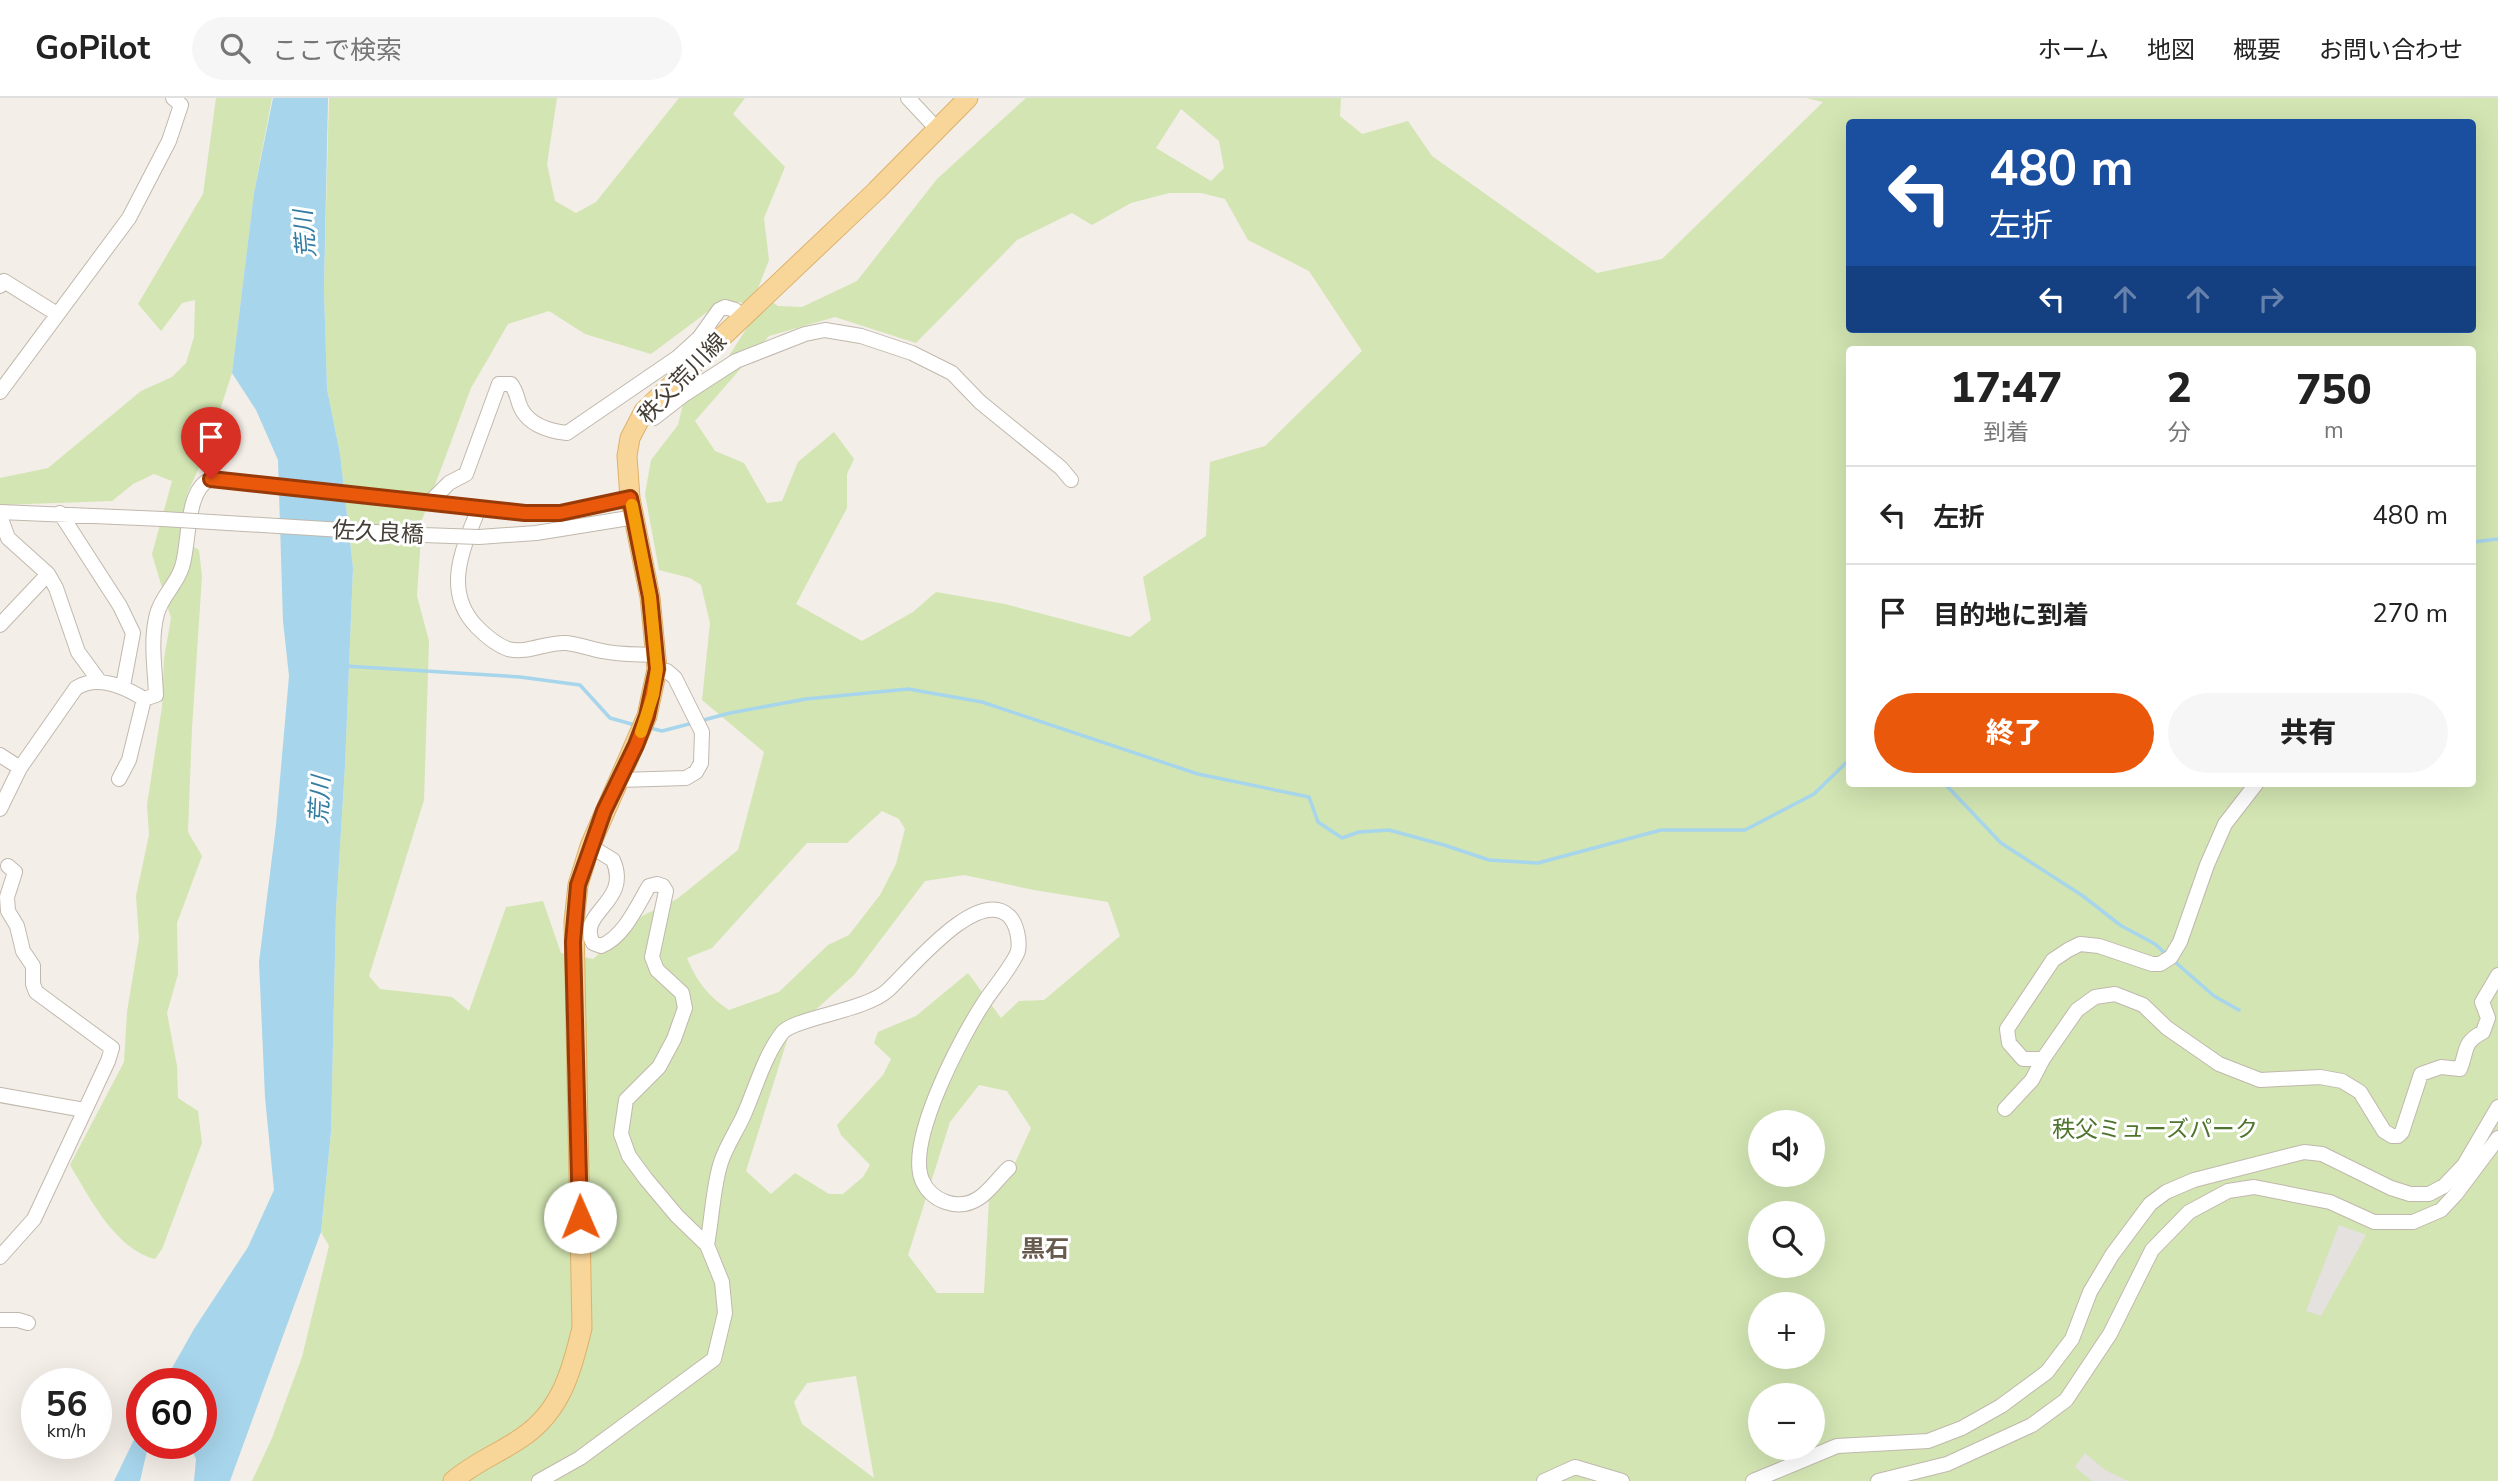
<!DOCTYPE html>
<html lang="ja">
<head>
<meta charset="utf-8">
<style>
  :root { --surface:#fff; --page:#f6f6f6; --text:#222; --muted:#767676; --line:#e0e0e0; --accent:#ea580c }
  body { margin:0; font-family:"Nunito Sans","Noto Sans JP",sans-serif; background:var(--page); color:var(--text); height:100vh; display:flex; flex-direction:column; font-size:26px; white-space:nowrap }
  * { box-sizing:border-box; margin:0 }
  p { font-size:23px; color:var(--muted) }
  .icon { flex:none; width:38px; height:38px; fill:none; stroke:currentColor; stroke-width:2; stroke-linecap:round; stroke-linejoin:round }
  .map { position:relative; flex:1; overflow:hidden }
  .panel { position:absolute; left:1846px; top:248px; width:630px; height:441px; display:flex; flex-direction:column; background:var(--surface); border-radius:7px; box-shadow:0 7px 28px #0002 }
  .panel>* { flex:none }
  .guide { position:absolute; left:1846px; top:21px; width:630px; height:214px; border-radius:7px; box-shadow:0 7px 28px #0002; background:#1a4fa0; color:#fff; overflow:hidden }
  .buttons { position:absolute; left:1748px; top:1012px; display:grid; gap:14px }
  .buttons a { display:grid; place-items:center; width:77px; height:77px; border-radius:50%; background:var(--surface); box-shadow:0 7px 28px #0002; font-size:35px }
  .speed { position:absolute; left:21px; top:1270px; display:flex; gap:14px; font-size:35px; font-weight:700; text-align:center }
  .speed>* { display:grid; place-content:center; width:91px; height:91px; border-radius:50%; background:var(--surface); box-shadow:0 7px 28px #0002; line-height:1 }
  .speed small { font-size:18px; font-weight:400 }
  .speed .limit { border:10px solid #d22; background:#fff; color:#111 }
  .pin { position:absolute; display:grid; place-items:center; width:60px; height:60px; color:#fff; margin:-72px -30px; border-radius:50% 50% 50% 0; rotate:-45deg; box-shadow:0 0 7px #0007 }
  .pin .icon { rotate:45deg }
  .me { position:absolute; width:77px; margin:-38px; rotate:359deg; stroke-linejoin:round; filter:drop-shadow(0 0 5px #0008) }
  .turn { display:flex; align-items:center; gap:24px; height:147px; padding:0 28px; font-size:32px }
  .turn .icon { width:91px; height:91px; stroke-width:2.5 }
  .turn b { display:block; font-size:49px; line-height:60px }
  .lanes { display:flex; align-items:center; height:66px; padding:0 28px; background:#0003; justify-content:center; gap:35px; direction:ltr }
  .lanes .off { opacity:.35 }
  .eta { display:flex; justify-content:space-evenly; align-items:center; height:119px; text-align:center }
  .eta b { font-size:42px; font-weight:800; line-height:49px }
  .action { display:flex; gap:14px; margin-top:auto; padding:14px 28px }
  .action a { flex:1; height:80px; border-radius:42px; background:var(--accent); color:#fff; font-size:28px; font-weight:800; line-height:80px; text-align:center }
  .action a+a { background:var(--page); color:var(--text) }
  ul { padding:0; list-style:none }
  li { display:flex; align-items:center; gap:21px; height:98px; padding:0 28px; border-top:2px solid var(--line) }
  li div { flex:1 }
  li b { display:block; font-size:26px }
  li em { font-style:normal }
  header { display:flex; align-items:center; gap:42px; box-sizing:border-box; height:98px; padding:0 35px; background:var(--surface); border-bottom:2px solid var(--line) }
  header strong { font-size:33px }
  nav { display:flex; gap:38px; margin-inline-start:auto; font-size:24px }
  .search { width:490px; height:63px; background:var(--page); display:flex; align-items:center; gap:18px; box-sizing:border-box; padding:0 24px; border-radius:38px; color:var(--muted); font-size:26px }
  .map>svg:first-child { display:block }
</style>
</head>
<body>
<header>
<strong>GoPilot</strong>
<div class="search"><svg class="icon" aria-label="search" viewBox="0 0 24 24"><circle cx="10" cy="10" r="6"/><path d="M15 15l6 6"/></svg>ここで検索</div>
<nav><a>ホーム</a><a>地図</a><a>概要</a><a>お問い合わせ</a></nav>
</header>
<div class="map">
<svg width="2498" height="1383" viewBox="0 0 2498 1383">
  <rect width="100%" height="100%" fill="#f3eee7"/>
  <path fill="#d2e5b2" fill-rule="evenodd" d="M 216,0 L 272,0 L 254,95 L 232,275 L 207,352 L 187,396 L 182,442 L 199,452 L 202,478 L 192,630 L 188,734 L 202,758 L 177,825 L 178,876 L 167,915 L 177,968 L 178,1000 L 198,1013 L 202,1045 L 162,1151 L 155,1161 C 115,1151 90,1100 70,1067 L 124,964 L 127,914 L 139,841 L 136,798 L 149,737 L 147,707 L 162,609 L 164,561 L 171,520 L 152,456 L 172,383 L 154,376 L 133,386 L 112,403 L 0,407 L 0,380 L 48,370 L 141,293 L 172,279 L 186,265 L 194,239 L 195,202 L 182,205 L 161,233 L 138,206 L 203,96 Z
    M 329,0 L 557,0 L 547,66 L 555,103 L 576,115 L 596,104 L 679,0 L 745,0 L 733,16 L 785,69 L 764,120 L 769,162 L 757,193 L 778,208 L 802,209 L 857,183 L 937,81 L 1026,0 L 1341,0 L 1340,18 L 1362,36 L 1408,23 L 1432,58 L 1597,175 L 1662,161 L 1823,4 L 1806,0 L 2498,0 L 2498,1383 L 252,1383 L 272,1340 L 302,1259 L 329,1148 L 321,1134 L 331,1034 L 336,812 L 345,668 L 353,470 L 340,356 L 327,291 L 324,191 ZM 1181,11 L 1219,43 L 1224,70 L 1211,83 L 1156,50 ZM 1850,24 L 2473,24 L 2473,231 L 1850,231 ZM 1169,95 L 1201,95 L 1225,101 L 1248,142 L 1309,173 L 1362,253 L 1265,348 L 1210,364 L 1206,438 L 1143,479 L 1151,522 L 1130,539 L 1005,506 L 936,494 L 913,514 L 862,543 L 796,506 L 847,410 L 847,376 L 854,361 L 834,334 L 798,364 L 782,403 L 767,405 L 744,365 L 715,353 L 695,323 L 769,238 L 835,219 L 916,245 L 1017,142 L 1072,115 L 1092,127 L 1131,105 ZM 722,203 L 746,205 L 750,225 L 709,289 L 684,302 L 678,327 L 651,362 L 645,396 L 659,472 L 690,480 L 701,487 L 710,525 L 702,602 L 764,654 L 738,752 L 677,801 L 642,818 L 593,861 L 561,855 L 543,803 L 506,809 L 469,913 L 452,899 L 380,891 L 369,878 L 424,702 L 429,543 L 417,498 L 422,422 L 471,290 L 508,226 L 549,213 L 585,236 L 651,256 ZM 1850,252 L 2473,252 L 2473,686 L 1850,686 ZM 882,713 L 899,721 L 905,731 L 896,766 L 880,797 L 849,837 L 828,847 L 779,894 L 729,912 C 708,898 697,884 687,860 L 712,850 L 807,745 L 847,745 ZM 964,777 L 1034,792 L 1108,804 L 1120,838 L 1044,902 L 1019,903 L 1001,920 L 968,875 L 916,918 L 878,934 L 874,945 L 891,961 L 883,977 L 837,1027 L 841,1037 L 870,1067 L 863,1079 L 843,1096 L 829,1096 L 795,1075 L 771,1096 L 746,1073 L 789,936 L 854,877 L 925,783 ZM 979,987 L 1007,993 L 1031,1030 L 1015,1065 L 989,1102 L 984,1195 L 937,1195 L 908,1157 L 950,1024 ZM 1760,1024 L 1813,1024 L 1813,1076 L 1760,1076 ZM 1760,1115 L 1813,1115 L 1813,1167 L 1760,1167 ZM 1760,1206 L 1813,1206 L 1813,1258 L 1760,1258 ZM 856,1278 L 874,1380 L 802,1326 L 794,1304 L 807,1285 ZM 1760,1297 L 1813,1297 L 1813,1349 L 1760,1349 Z"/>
  <path fill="#e4e1df" d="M 2339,1127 L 2366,1137 L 2321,1218 L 2306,1213 Z
    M 2085,1355 L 2105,1372 L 2128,1383 L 2092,1383 L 2075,1369 Z"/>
  <path fill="#a7d5ec" d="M 273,0 L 328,0 L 328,2 L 324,191 L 327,291 L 340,356 L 353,470 L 345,668 L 336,812 L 331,1034 L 321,1134 L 230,1383 L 194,1383 L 196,1361 L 189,1346 L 201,1346 L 201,1286 L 163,1286 L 194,1231 L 248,1149 L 274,1092 L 265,999 L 259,864 L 276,727 L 289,578 L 283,523 L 278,362 L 256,312 L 232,275 L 254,95 Z
    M 142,1325 L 142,1346 L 153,1346 L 147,1353 L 140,1383 L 114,1383 Z"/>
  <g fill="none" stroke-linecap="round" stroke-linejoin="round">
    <path stroke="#a7d5ec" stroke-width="3.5" d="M 2473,444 L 2498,441
      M 345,568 L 520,579 L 580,587 L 610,620 L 635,627
      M 700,623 L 730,615 L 806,601 L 908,591 L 982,604 L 1198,676 L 1309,699 L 1318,724 L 1342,740 L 1359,734 L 1389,732 L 1444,747 L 1489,762 L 1538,765 L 1661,732 L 1745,732 L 1814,696 L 1850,661
      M 650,630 L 662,633 L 693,625
      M 1945,686 L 2001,745 L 2083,798 L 2120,827 L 2155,846 L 2166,856
      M 2174,863 L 2214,898 L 2239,912"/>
    <defs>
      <path id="minor" d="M 908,0 L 937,31
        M 0,188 L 4,183 L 57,216
        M 0,294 L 129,120 L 169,43 L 181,7 L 173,0
        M 644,313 L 654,320 L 685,296 L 736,263 L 805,236 L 825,232 L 861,238 L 912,255 L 952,275 L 980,304 L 1061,370 L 1071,382
        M 429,405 L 449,385 L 466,376 L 499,286 L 511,286 C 519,297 516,302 522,312 C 531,328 549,333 567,335 L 678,259 L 699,240 L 719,212 L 725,209 L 735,212 L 743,219
        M 479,410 C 463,450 442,493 477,529 C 486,538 496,547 508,551 C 527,556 546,544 566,545 C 578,546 590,551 602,553 C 620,557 638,556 656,557
        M 0,414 L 163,421
        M 60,415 L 120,508 L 133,535 L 123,588
        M 0,418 L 8,440 L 48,476 L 56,490 L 78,554 L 100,584
        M 592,426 L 635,419
        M 0,527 L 48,476
        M 0,657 L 20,670
        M 119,681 L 129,662 L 144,601
        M 620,682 L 686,680 L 696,674 L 701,665 L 702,634 L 675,580 L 667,573 L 657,571
        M 0,711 L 20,670 L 76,590 C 98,576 125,589 144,601 L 156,597 C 155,570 150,542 157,516 C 161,499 177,486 182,469 C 190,445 185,391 211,381 L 525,415 L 560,415 L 630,400
        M 2043,961 L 2023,961 L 2009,945 L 2007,931 L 2053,862 L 2068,852 L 2080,846 L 2099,848 L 2152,866 L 2160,866 L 2171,859 L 2180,844 L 2207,767 L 2225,726 L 2256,686
        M 0,997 L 84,1012
        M 2005,1011 L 2032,982 L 2043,961 L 2077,912 L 2095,899 L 2115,896 L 2143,907 L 2167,930 L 2219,966 L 2260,982 L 2320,979 L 2342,983 L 2360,994 L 2384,1033 L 2392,1038 L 2398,1038 L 2402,1034 L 2421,976 L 2441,969 L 2460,971 C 2468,952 2462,945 2483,934 L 2488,920 L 2482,904 L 2498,877
        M 707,1147 C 712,1121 713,1088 721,1064 C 726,1049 735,1035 742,1021 C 755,993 763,960 782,935 C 793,920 866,913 888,892 C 910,872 977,788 1009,818 C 1017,826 1020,843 1018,853 C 1014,866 991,893 983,906 C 961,940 906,1043 922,1082 C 931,1103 958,1114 979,1100 C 990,1093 999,1079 1009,1070
        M 0,1159 L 34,1121 L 108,963 L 112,950 L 36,894 L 33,886 L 33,868 L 23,853 L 17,828 L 8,813 L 7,799 L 15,774 L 8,768
        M 0,1222 L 18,1222 L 28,1225
        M 539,1383 L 580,1360 L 714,1261 L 725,1215 L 722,1184 L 707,1147 L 677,1118 L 646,1081 L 629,1058 L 621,1036 L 626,1002 L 659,969 L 674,941 L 685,910 L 682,895 L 657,872 L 652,859 L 666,793 L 663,788 L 657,786 L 649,788 C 637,808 624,839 601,848 L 593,845 C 576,814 632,805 613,762 L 590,748
        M 1544,1383 L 1575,1369 L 1622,1383
        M 1753,1383 L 1837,1348 L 1928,1343 L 1962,1330 L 2001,1308 L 2047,1274 L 2072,1241 L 2090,1194 L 2112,1157 L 2150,1106 L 2166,1094 L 2194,1082 L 2304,1054 L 2322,1056 L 2391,1090 L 2410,1096 L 2429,1096 L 2444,1088 L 2464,1067 L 2498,1009
        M 1878,1383 L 1947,1366 L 2032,1327 L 2066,1302 L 2110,1236 L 2152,1152 L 2189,1114 L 2228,1093 L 2254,1089 L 2330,1104 L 2374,1124 L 2413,1124 L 2441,1112 L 2456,1096 L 2498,1040"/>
      <path id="major" d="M 453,1383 C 475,1364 498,1356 521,1340 C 561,1314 572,1272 582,1230 L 574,824 L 578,787 L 590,748 L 647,618 L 657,571 L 650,499 L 630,400 L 627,358 L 630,340 L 644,313 L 876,93 L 968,0"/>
    </defs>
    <use href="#minor" stroke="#c1b8ad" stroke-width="16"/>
    <use href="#major" stroke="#ddb16b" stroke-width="21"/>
    <use href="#minor" stroke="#fff" stroke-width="14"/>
    <use href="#major" stroke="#f8d69a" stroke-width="19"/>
    <defs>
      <path id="minor-bridge" d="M 163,421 L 423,437 L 479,439 L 536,435 L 592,426"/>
    </defs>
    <use href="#minor-bridge" stroke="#c1b8ad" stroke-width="16" stroke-linecap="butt"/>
    <use href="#minor-bridge" stroke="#fff" stroke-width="14"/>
  </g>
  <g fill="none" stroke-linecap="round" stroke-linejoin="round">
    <defs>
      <path id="route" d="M 211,381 L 525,415 L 560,415 L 630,400 L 650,499 L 657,571 L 647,618 L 636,647 L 604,713 L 578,787 L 573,844 L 580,1119"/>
    </defs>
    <use href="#route" stroke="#983908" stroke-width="18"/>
    <use href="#route" stroke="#ea580c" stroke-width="12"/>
    <path stroke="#f59e0b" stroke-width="12" d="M 632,407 L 650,499 L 657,571 L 653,597 L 641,634"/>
  </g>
  <g text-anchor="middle" stroke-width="6" stroke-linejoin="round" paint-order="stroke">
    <g font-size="23" fill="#453e36" stroke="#fff">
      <text transform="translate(682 280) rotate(-46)" y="8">秩父荒川線</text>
      <text transform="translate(378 434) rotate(3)" y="8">佐久良橋</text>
    </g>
    <g font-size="23" fill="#4e742d" stroke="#fff">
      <text x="2155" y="1039">秩父ミューズパーク</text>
    </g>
    <g font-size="24" font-style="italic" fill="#347da3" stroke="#fff">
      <text transform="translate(305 136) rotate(-95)" y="8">荒川</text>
      <text transform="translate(320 702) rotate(-87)" y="8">荒川</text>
    </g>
    <g font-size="24" font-weight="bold" fill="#675b4e" stroke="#fff">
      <text x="1045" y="1159">黒石</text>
    </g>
  </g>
</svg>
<div class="buttons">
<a><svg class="icon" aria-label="sound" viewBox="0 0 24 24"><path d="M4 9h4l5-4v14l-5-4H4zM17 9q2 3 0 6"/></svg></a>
<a><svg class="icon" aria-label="search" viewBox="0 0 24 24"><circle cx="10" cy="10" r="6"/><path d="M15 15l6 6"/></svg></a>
<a>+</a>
<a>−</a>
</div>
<div class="speed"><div>56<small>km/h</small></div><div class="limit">60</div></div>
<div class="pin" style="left:211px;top:381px;background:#d93025"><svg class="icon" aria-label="arrive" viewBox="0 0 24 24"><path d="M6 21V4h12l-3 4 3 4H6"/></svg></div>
<svg class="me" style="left:580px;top:1119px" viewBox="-20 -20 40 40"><circle r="19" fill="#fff"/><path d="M0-13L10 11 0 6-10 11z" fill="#ea580c"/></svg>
<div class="guide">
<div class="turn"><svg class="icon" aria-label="left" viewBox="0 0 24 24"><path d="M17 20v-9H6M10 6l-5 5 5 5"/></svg><div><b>480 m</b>左折</div></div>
<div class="lanes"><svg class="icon" aria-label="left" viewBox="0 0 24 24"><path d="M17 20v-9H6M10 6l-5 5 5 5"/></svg><svg class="icon off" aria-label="ahead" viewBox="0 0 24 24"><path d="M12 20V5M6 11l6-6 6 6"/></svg><svg class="icon off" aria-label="ahead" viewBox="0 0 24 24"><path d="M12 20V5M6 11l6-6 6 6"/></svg><svg class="icon off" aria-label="right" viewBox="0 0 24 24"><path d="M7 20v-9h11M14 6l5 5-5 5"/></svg></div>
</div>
<section class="panel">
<div class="eta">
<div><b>17:47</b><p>到着</p></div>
<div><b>2</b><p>分</p></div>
<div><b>750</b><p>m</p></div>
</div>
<ul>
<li><svg class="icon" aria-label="left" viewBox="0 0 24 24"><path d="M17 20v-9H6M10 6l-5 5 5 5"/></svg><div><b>左折</b></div><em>480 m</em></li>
<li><svg class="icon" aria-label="arrive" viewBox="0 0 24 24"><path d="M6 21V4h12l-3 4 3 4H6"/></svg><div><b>目的地に到着</b></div><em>270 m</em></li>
</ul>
<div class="action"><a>終了</a><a>共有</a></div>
</section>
</div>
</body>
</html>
